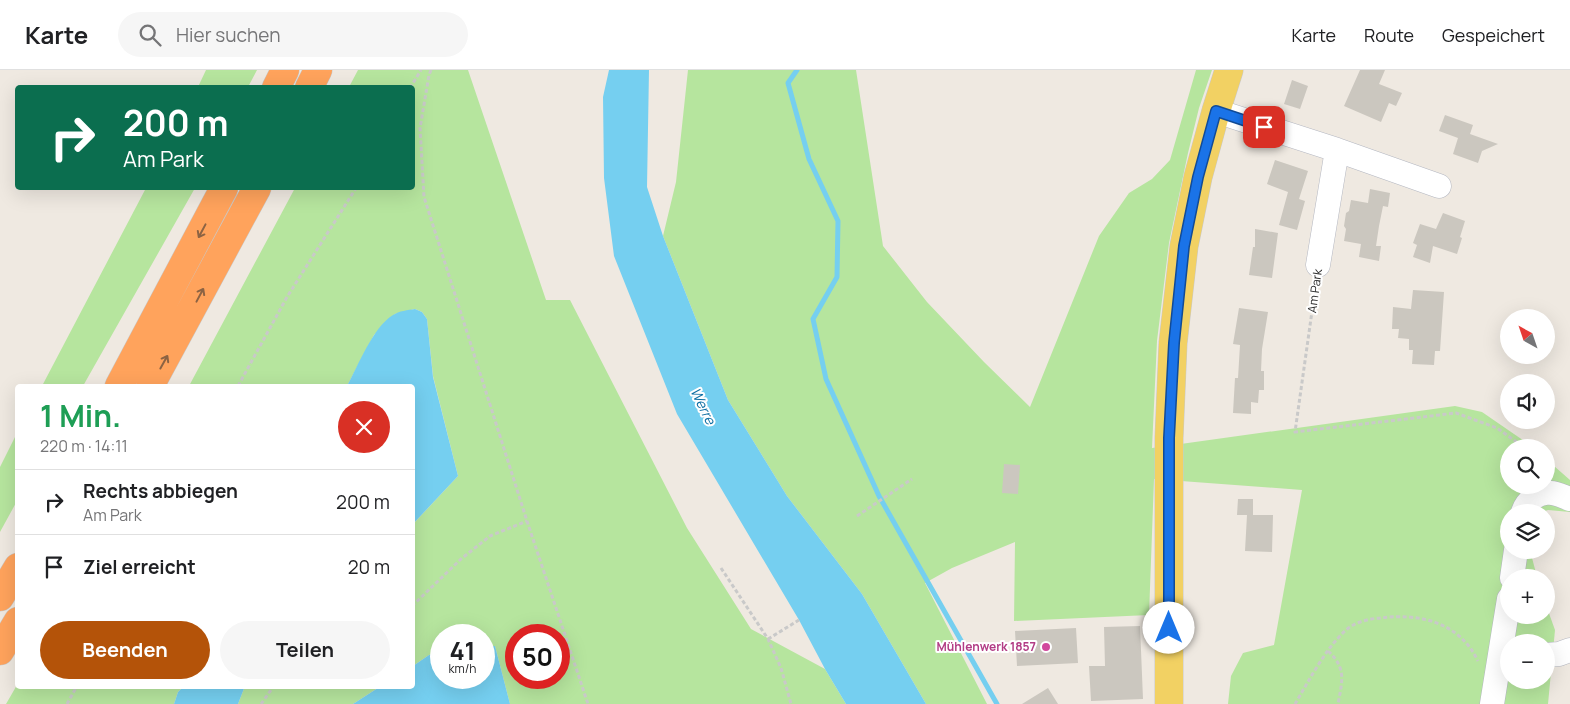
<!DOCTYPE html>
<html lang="de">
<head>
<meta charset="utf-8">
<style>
  :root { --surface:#fff; --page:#f6f6f6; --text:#202124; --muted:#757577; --line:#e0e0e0; --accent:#b45309 }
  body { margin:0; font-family:Manrope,sans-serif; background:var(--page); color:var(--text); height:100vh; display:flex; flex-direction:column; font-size:19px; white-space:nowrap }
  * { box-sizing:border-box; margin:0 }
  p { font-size:16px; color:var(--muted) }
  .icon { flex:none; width:28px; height:28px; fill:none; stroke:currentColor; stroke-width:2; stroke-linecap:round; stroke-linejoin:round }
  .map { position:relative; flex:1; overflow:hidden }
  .sheet { position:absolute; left:15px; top:314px; width:400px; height:305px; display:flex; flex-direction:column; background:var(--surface); border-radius:5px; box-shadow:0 5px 20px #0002 }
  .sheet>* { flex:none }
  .banner { position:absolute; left:15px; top:15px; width:400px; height:105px; border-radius:5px; box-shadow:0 5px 20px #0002; background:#0b6e4f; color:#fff; overflow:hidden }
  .needle { width:32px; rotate:320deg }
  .buttons { position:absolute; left:1500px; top:239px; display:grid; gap:10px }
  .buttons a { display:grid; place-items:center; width:55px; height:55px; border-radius:50%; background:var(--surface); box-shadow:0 5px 20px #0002; font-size:25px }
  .speed { position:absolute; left:430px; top:554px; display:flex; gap:10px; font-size:25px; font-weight:700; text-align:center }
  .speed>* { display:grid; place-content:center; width:65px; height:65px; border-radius:50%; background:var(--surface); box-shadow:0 5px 20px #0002; line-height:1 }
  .speed small { font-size:12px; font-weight:400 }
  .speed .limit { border:8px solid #d22; background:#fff; color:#111 }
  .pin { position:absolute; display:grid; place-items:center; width:42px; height:42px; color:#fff; margin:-21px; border-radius:10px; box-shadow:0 2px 8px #0006 }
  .me { position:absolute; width:55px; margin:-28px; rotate:0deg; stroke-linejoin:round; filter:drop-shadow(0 0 4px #0008) }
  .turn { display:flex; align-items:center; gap:18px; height:105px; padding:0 25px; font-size:22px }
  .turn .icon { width:65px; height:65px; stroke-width:2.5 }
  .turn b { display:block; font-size:35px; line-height:42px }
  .round { display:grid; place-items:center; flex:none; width:52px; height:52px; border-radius:26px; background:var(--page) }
  .headline { display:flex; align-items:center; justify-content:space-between; height:85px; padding:0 25px }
  h1 { font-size:30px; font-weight:700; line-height:38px; color:#1e9e55 }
  .button { display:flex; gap:10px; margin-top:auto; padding:10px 25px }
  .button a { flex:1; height:58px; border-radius:30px; background:var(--accent); color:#fff; font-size:20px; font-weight:700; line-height:58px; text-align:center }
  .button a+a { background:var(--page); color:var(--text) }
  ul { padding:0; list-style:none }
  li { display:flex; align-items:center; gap:15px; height:65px; padding:0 25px; border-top:1px solid var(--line) }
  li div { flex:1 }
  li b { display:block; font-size:19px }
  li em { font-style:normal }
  header { display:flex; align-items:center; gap:30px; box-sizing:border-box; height:70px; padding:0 25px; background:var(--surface); border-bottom:1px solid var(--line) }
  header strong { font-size:24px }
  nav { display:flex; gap:28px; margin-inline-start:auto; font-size:18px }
  .search { width:350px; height:45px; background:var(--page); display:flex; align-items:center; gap:12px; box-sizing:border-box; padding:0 18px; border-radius:28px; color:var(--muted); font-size:19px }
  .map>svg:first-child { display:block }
</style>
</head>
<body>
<header>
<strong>Karte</strong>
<div class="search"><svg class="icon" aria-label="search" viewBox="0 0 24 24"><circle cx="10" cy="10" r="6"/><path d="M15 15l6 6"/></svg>Hier suchen</div>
<nav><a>Karte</a><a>Route</a><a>Gespeichert</a></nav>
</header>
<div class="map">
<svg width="1570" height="634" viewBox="0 0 1570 634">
  <rect width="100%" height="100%" fill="#efe9e1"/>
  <path fill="#b6e59e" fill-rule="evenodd" d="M 206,0 L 257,0 L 248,17 L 198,17 Z
    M 358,0 L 468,0 L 546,230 L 570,230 L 687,458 L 751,559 L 825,599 L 846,634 L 510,634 L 495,576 L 484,577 L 484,565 L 441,565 L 441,583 L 429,585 L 413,596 L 413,454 L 458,406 L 433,306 L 427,249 L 422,242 L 415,239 L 395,244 L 374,265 L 347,316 L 189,316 L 295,118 L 412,118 L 412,18 L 349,17 ZM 516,565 L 559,565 L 559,608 L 516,608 Z
    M 688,0 L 856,0 L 883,176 L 927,232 L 984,292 L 1030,337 L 1099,166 L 1129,123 L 1152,109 L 1170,90 L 1196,0 L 1212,0 L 1199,38 L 1188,83 L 1169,173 L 1157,271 L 1152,378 L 1455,336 L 1482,342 L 1533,377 L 1509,378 L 1509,415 L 1546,415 L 1546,389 L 1570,410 L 1570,442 L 1548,440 L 1542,442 L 1509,442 L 1509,480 L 1530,480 L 1537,507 L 1509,508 L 1509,545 L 1546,545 L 1546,535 L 1555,560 L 1548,634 L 1228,634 L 1231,606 L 1243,583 L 1274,575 L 1302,420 L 1154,409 L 1149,545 L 1014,551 L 1015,472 L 952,498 L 925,513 L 987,634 L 926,634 L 862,524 L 787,426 L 728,330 L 663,166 L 676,112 ZM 1509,572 L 1546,572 L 1546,610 L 1509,610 Z
    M 146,118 L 195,118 L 83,316 L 42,316 Z
    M 17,363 L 17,431 L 0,462 L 0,397 Z
    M 17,615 L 18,616 L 184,616 L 178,622 L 174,634 L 6,634 Z
    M 245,616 L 381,616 L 353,634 L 238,634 Z"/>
  <path fill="#75cff0" d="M 609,0 L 649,0 L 647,117 L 663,166 L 728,330 L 787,426 L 862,524 L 926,634 L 846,634 L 825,599 L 799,550 L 677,344 L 614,186 L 604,108 L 603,27 Z
    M 415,239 L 422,242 L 427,249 L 433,307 L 458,406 L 413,454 L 412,316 L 347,316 C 358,296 373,257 393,245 C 399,241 408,240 415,239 Z
    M 495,576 L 510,634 L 353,634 L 381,616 L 412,616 L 413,596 L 429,585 L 441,583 L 441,608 L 484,608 L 484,577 Z
    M 184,616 L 245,616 L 238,634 L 174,634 L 178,622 Z"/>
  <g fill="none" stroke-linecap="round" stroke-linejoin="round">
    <path stroke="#75cff0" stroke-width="5" d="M 797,0 L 788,13 L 809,89 L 838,151 L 837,207 L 813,249 L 826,309 L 879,426 L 997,634"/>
  </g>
  <path fill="#cbc7bf" d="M 1360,0 L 1385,0 L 1379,14 L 1402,23 L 1396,36 L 1389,33 L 1381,52 L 1344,36 Z
    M 1292,10 L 1308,16 L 1300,39 L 1284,34 Z
    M 1445,45 L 1473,55 L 1470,64 L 1498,74 L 1482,81 L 1478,93 L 1453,84 L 1458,68 L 1439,61 Z
    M 1275,90 L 1308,101 L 1299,129 L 1305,131 L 1297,160 L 1279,155 L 1288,122 L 1267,114 Z
    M 1370,119 L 1390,123 L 1388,137 L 1383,136 L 1379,156 L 1376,176 L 1381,176 L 1379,191 L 1359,187 L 1361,174 L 1344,171 L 1346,159 L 1344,156 L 1346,143 L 1349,141 L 1351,130 L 1368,133 Z
    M 1443,143 L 1465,151 L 1460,167 L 1462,168 L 1457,184 L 1433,176 L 1430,193 L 1413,187 L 1417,175 L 1413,173 L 1420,154 L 1436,159 Z
    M 1255,159 L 1278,163 L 1272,208 L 1249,205 L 1253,177 L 1255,177 Z
    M 1413,220 L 1444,222 L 1440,281 L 1435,281 L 1434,295 L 1412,294 L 1413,280 L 1409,280 L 1409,269 L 1398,268 L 1399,259 L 1392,259 L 1393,237 L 1411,239 Z
    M 1239,238 L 1268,242 L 1262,279 L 1261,301 L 1264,301 L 1264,320 L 1259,320 L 1258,333 L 1251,332 L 1251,344 L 1233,343 L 1235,308 L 1238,308 L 1240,275 L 1233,274 Z
    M 1004,394 L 1020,395 L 1018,424 L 1002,423 Z
    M 1238,429 L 1253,429 L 1253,445 L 1273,445 L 1272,482 L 1245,481 L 1247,445 L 1237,445 Z
    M 1140,556 L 1143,629 L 1091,631 L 1089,596 L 1105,596 L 1104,557 Z
    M 1076,558 L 1078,593 L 1017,596 L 1015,561 Z
    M 1048,618 L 1058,634 L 1022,634 Z"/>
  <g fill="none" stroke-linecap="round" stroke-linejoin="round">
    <defs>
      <path id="minor" d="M 1216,41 L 1337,80 L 1439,116
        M 1318,195 L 1337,80
        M 1523,442 C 1527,431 1538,421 1551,423 C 1557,423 1564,427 1570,429
        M 1512,508 L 1516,480
        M 1546,585 L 1559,584 L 1570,580
        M 1492,634 L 1509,529"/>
      <path id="major" d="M 1169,634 L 1169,368 L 1173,273 L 1184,176 L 1198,107 L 1216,41 L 1229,0"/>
      <path id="highway" d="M 276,18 L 285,0
        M 309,18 L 318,0
        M 119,316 L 224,118
        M 150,316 L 257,118
        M 0,527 L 18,497
        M 0,581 L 18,551"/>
    </defs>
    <use href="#minor" stroke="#b4b7c1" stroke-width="25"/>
    <use href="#major" stroke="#c9c9c9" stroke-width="29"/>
    <use href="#highway" stroke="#c9c9c9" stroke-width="29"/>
    <path stroke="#c9c9c9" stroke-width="3" stroke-dasharray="4 2.5" stroke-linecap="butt" d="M 431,0 L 429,5 L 420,58 L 424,127 L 527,451 L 588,634
      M 410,18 L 421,0
      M 1316,213 L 1295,362 L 1456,343 L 1497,358 L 1525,378
      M 238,316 L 287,227 L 356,118
      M 1546,397 L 1553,404
      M 857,446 L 912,409
      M 721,498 L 768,569 L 781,598 L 791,634
      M 412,536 L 461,489 L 490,466 L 527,451
      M 768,569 L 799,550
      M 1328,581 C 1347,598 1342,612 1338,634
      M 67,634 L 77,616
      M 261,634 L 274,616
      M 1295,634 C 1308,612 1326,578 1345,561 C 1354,552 1368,549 1380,548 C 1420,543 1459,552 1478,591"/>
    <use href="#minor" stroke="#fff" stroke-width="24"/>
    <use href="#major" stroke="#f2d163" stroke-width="28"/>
    <use href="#highway" stroke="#ffa35c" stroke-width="28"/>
  </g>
  <defs><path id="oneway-shaft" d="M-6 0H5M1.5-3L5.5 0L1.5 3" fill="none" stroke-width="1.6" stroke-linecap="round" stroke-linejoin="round" transform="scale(1.25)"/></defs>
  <g stroke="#8c6343">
    <use href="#oneway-shaft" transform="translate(202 161) rotate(118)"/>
    <use href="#oneway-shaft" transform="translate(200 225) rotate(-62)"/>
    <use href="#oneway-shaft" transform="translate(164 292) rotate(-61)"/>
  </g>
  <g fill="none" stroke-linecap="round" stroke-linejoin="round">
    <defs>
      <path id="route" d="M 1169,558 L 1169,368 L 1174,273 L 1184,176 L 1198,107 L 1216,41 L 1264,57"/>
    </defs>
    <use href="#route" stroke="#114b97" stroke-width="12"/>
    <use href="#route" stroke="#1a73e8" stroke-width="9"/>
  </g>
  <circle fill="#d1479c" stroke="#fff" stroke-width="2" cx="1046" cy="577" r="5"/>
  <g text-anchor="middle" stroke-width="4" stroke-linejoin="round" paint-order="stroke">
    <g font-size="12" fill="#2e2e2e" stroke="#fff">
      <text transform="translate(1315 221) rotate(-82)" y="4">Am Park</text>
    </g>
    <g font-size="12" font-weight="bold" fill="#b23c85" stroke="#fff" text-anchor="end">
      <text x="1036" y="581">Mühlenwerk 1857</text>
    </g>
    <g font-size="14" font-style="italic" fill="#0d6fa3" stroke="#fff">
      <text transform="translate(703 336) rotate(64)" y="5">Werre</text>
    </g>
  </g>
</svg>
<div class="buttons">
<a><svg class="needle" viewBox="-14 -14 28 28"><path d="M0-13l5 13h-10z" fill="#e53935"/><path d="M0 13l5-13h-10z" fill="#757577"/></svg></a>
<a><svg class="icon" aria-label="sound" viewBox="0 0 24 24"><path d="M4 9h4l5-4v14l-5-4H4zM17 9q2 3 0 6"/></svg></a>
<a><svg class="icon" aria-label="search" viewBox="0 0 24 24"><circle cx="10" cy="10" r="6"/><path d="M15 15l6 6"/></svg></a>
<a><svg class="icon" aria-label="layers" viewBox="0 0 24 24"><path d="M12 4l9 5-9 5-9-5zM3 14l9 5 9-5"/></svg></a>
<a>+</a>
<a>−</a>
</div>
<div class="speed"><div>41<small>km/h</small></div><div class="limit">50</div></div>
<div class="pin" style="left:1264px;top:57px;background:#d93025"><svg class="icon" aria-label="arrive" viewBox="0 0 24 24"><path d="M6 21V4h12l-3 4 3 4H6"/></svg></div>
<svg class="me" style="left:1169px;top:558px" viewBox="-20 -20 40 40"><circle r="19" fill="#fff"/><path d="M0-13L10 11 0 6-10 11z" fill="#1a73e8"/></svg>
<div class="banner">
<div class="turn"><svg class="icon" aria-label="right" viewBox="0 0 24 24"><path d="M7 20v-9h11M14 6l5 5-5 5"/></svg><div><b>200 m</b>Am Park</div></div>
</div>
<section class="sheet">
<div class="headline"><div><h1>1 Min.</h1><p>220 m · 14:11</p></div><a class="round" style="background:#d93025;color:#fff"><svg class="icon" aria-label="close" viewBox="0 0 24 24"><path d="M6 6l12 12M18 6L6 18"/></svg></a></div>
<ul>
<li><svg class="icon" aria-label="right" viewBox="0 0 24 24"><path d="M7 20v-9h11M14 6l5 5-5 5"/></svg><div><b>Rechts abbiegen</b><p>Am Park</p></div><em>200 m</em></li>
<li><svg class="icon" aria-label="arrive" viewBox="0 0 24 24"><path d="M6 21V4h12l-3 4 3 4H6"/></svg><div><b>Ziel erreicht</b></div><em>20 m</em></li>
</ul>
<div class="button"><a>Beenden</a><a>Teilen</a></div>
</section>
</div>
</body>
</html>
